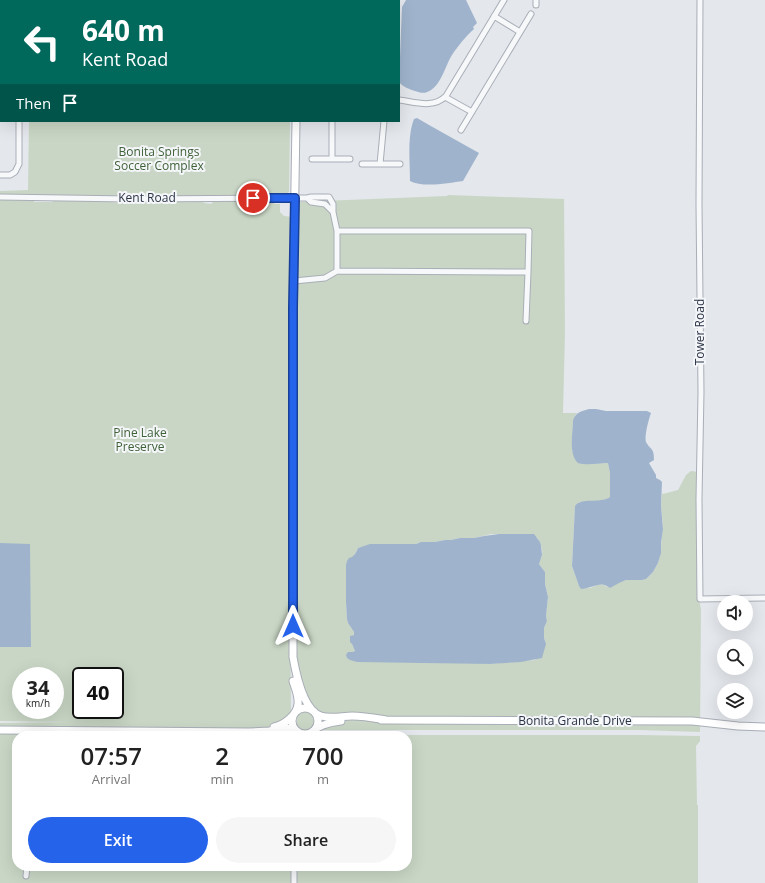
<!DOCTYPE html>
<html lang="en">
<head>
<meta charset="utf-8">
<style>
  :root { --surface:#fff; --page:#f6f6f6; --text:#222; --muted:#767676; --accent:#2563eb }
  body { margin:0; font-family:"Open Sans",sans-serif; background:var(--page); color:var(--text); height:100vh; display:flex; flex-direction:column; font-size:15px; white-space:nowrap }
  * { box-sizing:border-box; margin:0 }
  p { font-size:13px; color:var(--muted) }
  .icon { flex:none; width:22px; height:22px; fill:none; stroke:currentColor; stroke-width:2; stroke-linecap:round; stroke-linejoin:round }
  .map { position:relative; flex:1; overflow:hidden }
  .drawer { position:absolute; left:12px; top:731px; width:400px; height:140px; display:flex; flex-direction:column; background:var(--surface); border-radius:16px; box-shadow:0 4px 16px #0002 }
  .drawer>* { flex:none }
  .banner { position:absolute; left:0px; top:0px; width:400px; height:122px; box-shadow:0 4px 16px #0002; background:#00695c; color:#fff; overflow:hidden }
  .buttons { position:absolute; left:717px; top:595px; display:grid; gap:8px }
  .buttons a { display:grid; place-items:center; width:36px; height:36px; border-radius:50%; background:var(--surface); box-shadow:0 4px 16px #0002; font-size:20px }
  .speed { position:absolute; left:12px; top:667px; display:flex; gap:8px; font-size:20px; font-weight:700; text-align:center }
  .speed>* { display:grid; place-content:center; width:52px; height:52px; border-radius:50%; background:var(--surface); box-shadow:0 4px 16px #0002; line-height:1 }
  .speed small { font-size:10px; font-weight:400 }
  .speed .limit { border:2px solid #111; border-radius:6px; background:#fff; color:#111 }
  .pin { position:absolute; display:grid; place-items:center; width:34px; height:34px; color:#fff; margin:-17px; border:2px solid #fff; border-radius:50%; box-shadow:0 1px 4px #0007 }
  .me { position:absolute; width:44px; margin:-22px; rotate:0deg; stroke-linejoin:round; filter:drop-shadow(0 0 3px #0008) }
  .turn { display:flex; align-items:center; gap:14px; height:84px; padding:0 16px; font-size:18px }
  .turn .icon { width:52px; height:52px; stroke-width:2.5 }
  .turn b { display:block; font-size:28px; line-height:34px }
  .then { display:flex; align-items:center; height:38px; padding:0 16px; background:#0003; gap:8px; font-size:15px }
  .eta { display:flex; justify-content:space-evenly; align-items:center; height:68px; text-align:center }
  .eta b { font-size:24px; font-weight:600; line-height:28px }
  .cta { display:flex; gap:8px; margin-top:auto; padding:8px 16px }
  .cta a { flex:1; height:46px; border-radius:24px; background:var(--accent); color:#fff; font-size:16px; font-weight:600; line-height:46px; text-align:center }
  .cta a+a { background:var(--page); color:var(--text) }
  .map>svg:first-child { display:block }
</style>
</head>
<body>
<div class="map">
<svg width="765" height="883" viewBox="0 0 765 883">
  <rect width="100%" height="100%" fill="#e4e7ec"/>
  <path fill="#c9d6c5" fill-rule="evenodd" d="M 32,0 L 292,0 L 292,1 L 32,1 Z
    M 29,121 L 290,121 L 289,192 L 283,195 L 204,196 L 28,196 L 34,198 L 34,202 L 52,202 L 59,198 L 104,198 L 111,202 L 119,203 L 134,203 L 138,199 L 199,198 L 204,203 L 211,204 L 215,200 L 271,200 L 275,204 L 280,204 L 280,212 L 284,216 L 292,217 L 290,526 L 291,730 L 0,728 L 0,723 L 69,722 L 0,721 L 0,191 L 28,190 ZM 21,676 L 55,676 L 55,710 L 21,710 ZM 81,676 L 115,676 L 115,710 L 81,710 Z
    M 448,195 L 564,199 L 565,332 L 563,413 L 578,413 L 576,414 L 573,420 L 572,451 L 575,457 L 581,464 L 608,463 L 610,473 L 610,497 L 607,499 L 600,501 L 580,502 L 575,506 L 572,566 L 579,586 C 583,587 586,588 590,588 C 597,586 600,582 607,587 L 626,580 L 642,580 L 646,579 L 653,572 L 658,563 L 660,556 L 663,526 L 661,506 L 662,493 L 663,494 L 678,490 L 686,475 L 691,471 L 698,472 L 699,600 L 701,609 L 700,732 L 640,730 L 297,730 C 296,554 295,378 297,202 L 447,196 ZM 491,534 L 499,534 L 536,537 C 541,541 544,551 541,558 C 540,560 539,562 539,564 L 545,572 L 545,584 L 548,597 L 546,616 L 547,621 L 544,628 L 544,638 L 545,641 L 535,660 L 490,664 L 352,652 L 355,651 L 350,639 L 351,636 L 354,635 L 354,632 L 348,623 L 347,619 L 346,602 L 346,572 L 358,548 L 374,544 L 380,545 L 409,544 L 416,544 L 421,542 L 435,542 L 445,540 L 451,540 L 460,538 L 474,538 Z
    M 0,732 L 305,735 L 640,735 L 700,736 L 700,741 L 696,746 L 697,805 L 698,805 L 698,883 L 0,883 ZM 17,736 L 407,736 L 407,866 L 17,866 Z"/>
  <path fill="#9fb4cc" d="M 406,0 L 466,0 L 477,23 L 473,27 L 474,29 C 466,36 458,46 452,55 C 445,66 441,87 427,92 C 424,94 418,92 415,91 C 409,89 403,87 399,82 L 402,7 Z
    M 417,118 L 429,125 L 479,153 L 463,181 C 449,183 423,188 410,181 C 410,162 407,137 414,119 Z
    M 589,409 L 596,409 L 606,411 L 647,411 L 651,413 C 649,418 644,437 646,442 C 651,451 654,447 654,460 L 649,463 L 656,475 L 656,478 L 660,480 L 662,482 L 661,506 L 663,529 L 661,543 L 661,553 L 658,563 L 653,572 L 646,579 L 642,580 L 626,580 L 619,583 L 610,588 C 608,587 606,585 604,585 C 599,583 588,589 581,589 L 579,586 L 572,566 L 575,506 C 581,497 600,504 610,497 L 610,473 L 608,463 C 598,463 588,466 578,463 C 568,454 573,433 573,420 C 576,412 582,411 589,409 Z
    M 499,534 L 534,534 L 540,542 L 541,545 L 542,555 L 539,564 L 545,572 L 545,584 L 548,597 L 546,616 L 547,621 L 544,628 L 544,638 L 546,644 L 542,658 L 521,662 L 490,664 L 357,662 L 350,660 L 347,658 L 346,655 L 348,652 L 352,652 L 355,651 L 352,644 L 350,642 L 350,636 L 354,635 L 354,632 L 348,623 L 347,619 L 346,602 L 346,565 L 347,561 L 349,558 C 354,557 356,553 358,548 L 370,544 L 416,544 L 421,542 L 435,542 L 445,540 L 451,540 L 460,538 L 474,538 L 484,536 Z
    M 0,543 L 30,544 L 31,647 L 0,647 Z"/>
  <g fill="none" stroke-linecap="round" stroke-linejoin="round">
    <defs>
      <path id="street" d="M 19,0 L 19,1
        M 700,0 L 699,204 L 701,392 L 699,499 L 700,599 L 765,598
        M 339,1 L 339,0
        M 392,1 L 392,0
        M 536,5 L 536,0
        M 494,16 L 520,32
        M 445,97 L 472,112
        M 399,100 C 415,102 433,109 446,96 L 504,0
        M 461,130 L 531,14
        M 312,159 L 350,159
        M 332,159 L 332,121
        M 362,164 L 400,164
        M 380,164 L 384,121
        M 0,175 L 10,175 L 15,172 L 19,164 L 19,121
        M 0,197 L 128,199 L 295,198 L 307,198 L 311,202 L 325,204 L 333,212 L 337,231 L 337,271 L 325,278 L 294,281
        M 307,198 L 311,197 L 329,197 L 333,204 L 333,212
        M 337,231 L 529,231 L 528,272 L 337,271
        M 526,321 L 528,272
        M 26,876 L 27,866
        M 294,883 L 294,866"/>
      <path id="secondary" d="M 297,1 L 297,0
        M 296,121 L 293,308 L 293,657 C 296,674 303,710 321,716 C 330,719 343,716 352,716 C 363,716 374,718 386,720
        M292 721a13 13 0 1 1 26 0a13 13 0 1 1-26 0Z
        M 381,720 L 692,721 L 738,726 L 765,727
        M 274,727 C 284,725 297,715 298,704 C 299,696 295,688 293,681
        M 0,730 L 249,732 L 269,731 L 287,728 L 296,731 L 298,736
        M 309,736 C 315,726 330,722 341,721"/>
    </defs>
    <use href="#street" stroke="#a9aeb7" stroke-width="7"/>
    <use href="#secondary" stroke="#a9aeb7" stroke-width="9"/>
    <use href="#street" stroke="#f7f8fa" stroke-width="5"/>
    <use href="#secondary" stroke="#fff" stroke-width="7"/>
  </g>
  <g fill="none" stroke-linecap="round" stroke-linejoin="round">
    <defs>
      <path id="route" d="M 253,198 L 295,198 L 293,308 L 293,626"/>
    </defs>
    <use href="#route" stroke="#184099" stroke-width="10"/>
    <use href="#route" stroke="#2563eb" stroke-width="7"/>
  </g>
  <g text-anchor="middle" stroke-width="4" stroke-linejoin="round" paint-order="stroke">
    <g font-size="12" fill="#3f6138" stroke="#f4f6f9">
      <text x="159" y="156">Bonita Springs<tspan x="159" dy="14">Soccer Complex</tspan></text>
      <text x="140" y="437">Pine Lake<tspan x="140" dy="14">Preserve</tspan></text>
    </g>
    <g font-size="12" fill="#2b3445" stroke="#f4f6f9">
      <text x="147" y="202">Kent Road</text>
      <text transform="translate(700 332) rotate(-90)" y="4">Tower Road</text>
      <text x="575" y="725">Bonita Grande Drive</text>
    </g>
  </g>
</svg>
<div class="buttons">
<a><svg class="icon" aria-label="sound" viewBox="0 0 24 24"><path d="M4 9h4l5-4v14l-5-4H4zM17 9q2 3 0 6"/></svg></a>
<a><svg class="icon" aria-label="search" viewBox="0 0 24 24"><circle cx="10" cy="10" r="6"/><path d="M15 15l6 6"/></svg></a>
<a><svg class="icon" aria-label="layers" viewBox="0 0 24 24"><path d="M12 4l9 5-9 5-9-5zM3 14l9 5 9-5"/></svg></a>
</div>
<div class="speed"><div>34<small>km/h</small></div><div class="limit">40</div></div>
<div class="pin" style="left:253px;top:198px;background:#d93025"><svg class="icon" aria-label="arrive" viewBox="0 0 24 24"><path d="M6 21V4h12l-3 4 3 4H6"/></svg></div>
<svg class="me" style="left:293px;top:626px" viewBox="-20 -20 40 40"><path d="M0-17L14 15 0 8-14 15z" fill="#2563eb" stroke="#fff" stroke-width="4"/></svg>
<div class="banner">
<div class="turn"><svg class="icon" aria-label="left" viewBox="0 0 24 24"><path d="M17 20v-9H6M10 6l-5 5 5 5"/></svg><div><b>640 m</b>Kent Road</div></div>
<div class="then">Then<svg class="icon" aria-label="arrive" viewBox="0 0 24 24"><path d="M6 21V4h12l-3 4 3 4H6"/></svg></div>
</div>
<section class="drawer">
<div class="eta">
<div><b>07:57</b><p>Arrival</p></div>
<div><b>2</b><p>min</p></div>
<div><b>700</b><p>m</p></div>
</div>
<div class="cta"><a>Exit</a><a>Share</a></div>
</section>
</div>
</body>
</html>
